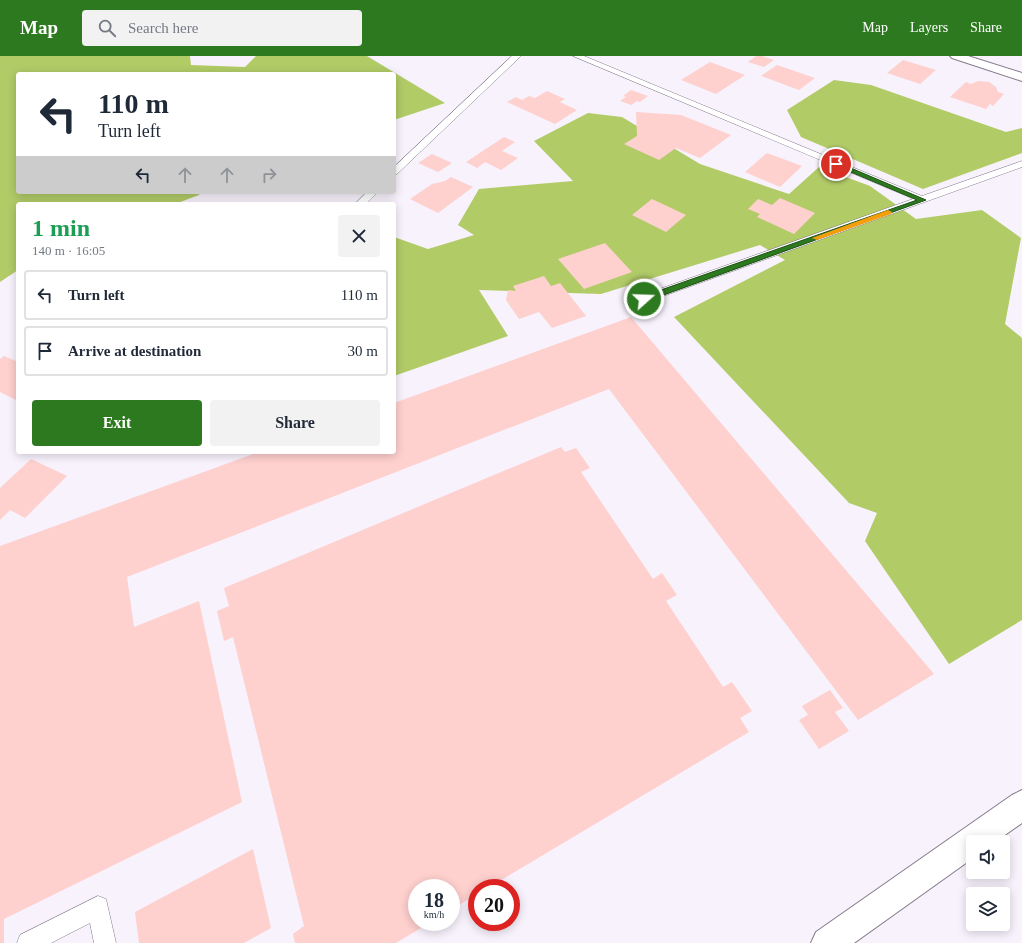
<!DOCTYPE html>
<html lang="en">
<head>
<meta charset="utf-8">
<style>
  :root { --surface:#fff; --page:#f2f2f3; --text:#1f2937; --muted:#747a83; --line:#e0e1e3; --accent:#2d791f }
  body { margin:0; font-family:"Times New Roman",serif; background:var(--page); color:var(--text); height:100vh; display:flex; flex-direction:column; font-size:15px; white-space:nowrap }
  * { box-sizing:border-box; margin:0 }
  p { font-size:13px; color:var(--muted) }
  .icon { flex:none; width:22px; height:22px; fill:none; stroke:currentColor; stroke-width:2; stroke-linecap:round; stroke-linejoin:round }
  .map { position:relative; flex:1; overflow:hidden }
  .panel { position:absolute; left:16px; top:146px; width:380px; height:252px; display:flex; flex-direction:column; background:var(--surface); border-radius:4px; box-shadow:0 2px 10px #0003 }
  .panel>* { flex:none }
  .top-card { position:absolute; left:16px; top:16px; width:380px; height:122px; border-radius:4px; box-shadow:0 2px 10px #0003; background:#fff; color:var(--text); overflow:hidden }
  .buttons { position:absolute; left:966px; top:779px; display:grid; gap:8px }
  .buttons a { display:grid; place-items:center; width:44px; height:44px; border-radius:4px; background:var(--surface); box-shadow:0 2px 10px #0003; font-size:20px }
  .speed { position:absolute; left:408px; top:823px; display:flex; gap:8px; font-size:20px; font-weight:700; text-align:center }
  .speed>* { display:grid; place-content:center; width:52px; height:52px; border-radius:50%; background:var(--surface); box-shadow:0 2px 10px #0003; line-height:1 }
  .speed small { font-size:10px; font-weight:400 }
  .speed .limit { border:6px solid #d22; background:#fff; color:#111 }
  .pin { position:absolute; display:grid; place-items:center; width:34px; height:34px; color:#fff; margin:-17px; border:2px solid #fff; border-radius:50%; box-shadow:0 1px 4px #0007 }
  .me { position:absolute; width:44px; margin:-22px; rotate:70deg; stroke-linejoin:round; filter:drop-shadow(0 0 3px #0008) }
  .turn { display:flex; align-items:center; gap:14px; height:84px; padding:0 16px; font-size:18px }
  .turn .icon { width:52px; height:52px; stroke-width:2.5 }
  .turn b { display:block; font-size:28px; line-height:34px }
  .lanes { display:flex; align-items:center; height:38px; padding:0 16px; background:#0003; justify-content:center; gap:20px; direction:ltr }
  .lanes .off { opacity:.35 }
  .round { display:grid; place-items:center; flex:none; width:42px; height:42px; border-radius:4px; background:var(--page) }
  .headline { display:flex; align-items:center; justify-content:space-between; height:68px; padding:0 16px }
  h1 { font-size:24px; font-weight:800; line-height:30px; color:#1e9e55 }
  .action { display:flex; gap:8px; margin-top:auto; padding:8px 16px }
  .action a { flex:1; height:46px; border-radius:4px; background:var(--accent); color:#fff; font-size:16px; font-weight:800; line-height:46px; text-align:center }
  .action a+a { background:var(--page); color:var(--text) }
  ul { padding:0; list-style:none }
  li { display:flex; align-items:center; gap:12px; height:50px; margin:0 8px 6px; padding:0 8px; border:2px solid var(--line); border-radius:4px }
  li div { flex:1 }
  li b { display:block; font-size:15px }
  li em { font-style:normal }
  header { display:flex; align-items:center; gap:24px; box-sizing:border-box; height:56px; padding:0 20px; background:var(--accent); color:#fff }
  header strong { font-size:19px }
  nav { display:flex; gap:22px; margin-inline-start:auto; font-size:14px }
  .search { width:280px; height:36px; background:var(--page); display:flex; align-items:center; gap:10px; box-sizing:border-box; padding:0 14px; border-radius:4px; color:var(--muted); font-size:15px }
  .map>svg:first-child { display:block }
</style>
</head>
<body>
<header>
<strong>Map</strong>
<div class="search"><svg class="icon" aria-label="search" viewBox="0 0 24 24"><circle cx="10" cy="10" r="6"/><path d="M15 15l6 6"/></svg>Search here</div>
<nav><a>Map</a><a>Layers</a><a>Share</a></nav>
</header>
<div class="map">
<svg width="1022" height="887" viewBox="0 0 1022 887">
  <rect width="100%" height="100%" fill="#f8f2fd"/>
  <path fill="#b1cb67" d="M 0,0 L 190,0 L 191,9 L 245,11 L 256,0 L 367,0 L 445,47 L 394,64 L 394,18 L 18,18 L 18,136 L 200,136 L 199,139 L 175,148 L 18,148 L 18,214 L 0,226 Z
    M 834,24 L 871,29 L 1006,76 L 1022,72 L 1022,97 L 923,133 L 801,81 L 787,54 Z
    M 588,57 L 622,61 L 700,108 L 789,138 L 819,111 L 870,130 L 916,163 L 982,154 L 1021,182 L 1005,268 L 1022,282 L 1022,564 L 949,608 L 865,485 L 877,457 L 849,447 L 674,261 L 785,204 L 760,189 L 601,238 L 479,234 L 508,280 L 394,320 L 394,181 L 428,193 L 474,179 L 458,169 L 479,133 L 573,125 L 534,85 Z"/>
  <path fill="#fed0ce" d="M 756,0 L 762,0 L 774,4 L 764,11 L 748,6 Z
    M 903,4 L 936,14 L 920,28 L 887,17 Z
    M 710,6 L 745,19 L 716,38 L 681,24 Z
    M 777,9 L 815,22 L 799,34 L 761,20 Z
    M 978,25 L 989,26 L 996,31 L 998,36 L 1004,38 L 993,50 L 990,48 L 986,53 L 950,41 L 966,26 L 971,28 Z
    M 631,34 L 648,40 L 640,46 L 637,45 L 631,49 L 620,45 L 626,41 L 623,40 Z
    M 547,35 L 565,43 L 560,46 L 577,54 L 555,68 L 507,46 L 516,41 L 522,44 L 529,40 L 535,42 Z
    M 636,56 L 681,59 L 731,79 L 700,102 L 676,92 L 659,104 L 624,88 L 637,80 Z
    M 504,81 L 515,86 L 502,95 L 518,102 L 501,114 L 485,106 L 477,112 L 466,106 Z
    M 767,97 L 802,110 L 780,131 L 745,116 Z
    M 432,98 L 452,107 L 438,116 L 418,107 Z
    M 451,121 L 473,131 L 438,157 L 410,143 L 432,128 L 445,125 Z
    M 780,142 L 815,157 L 794,178 L 757,161 L 760,158 L 748,153 L 758,143 L 772,149 Z
    M 652,143 L 686,159 L 666,176 L 632,159 Z
    M 605,187 L 632,216 L 584,233 L 558,203 Z
    M 544,220 L 551,230 L 560,227 L 586,260 L 552,272 L 539,256 L 519,263 L 506,244 L 508,234 L 516,235 L 513,230 Z
    M 631,261 L 934,618 L 858,664 L 609,333 L 127,521 L 134,571 L 199,545 L 242,746 L 4,863 L 4,887 L 0,887 L 0,490 L 259,396 L 394,396 L 394,347 Z
    M 4,300 L 18,306 L 18,345 L 0,336 L 0,303 Z
    M 561,391 L 565,396 L 576,392 L 590,412 L 581,416 L 653,523 L 662,517 L 677,539 L 666,545 L 723,631 L 732,626 L 752,655 L 740,662 L 749,676 L 488,832 L 477,832 L 477,838 L 451,854 L 451,832 L 417,832 L 417,866 L 431,866 L 396,887 L 295,887 L 293,878 L 304,870 L 233,581 L 224,585 L 217,555 L 229,550 L 224,532 Z
    M 31,403 L 67,420 L 25,462 L 10,454 L 0,464 L 0,432 Z
    M 830,634 L 843,652 L 835,656 L 849,675 L 819,693 L 799,664 L 808,659 L 802,650 Z
    M 253,793 L 271,872 L 244,887 L 139,887 L 135,856 Z"/>
  <g fill="none" stroke-linecap="round" stroke-linejoin="round">
    <defs>
      <path id="lane" d="M 512,0 L 521,0 L 397,118 L 394,119 L 394,111 Z
        M 573,0 L 584,0 L 922,140 L 1022,105 L 1022,111 L 644,247 L 638,243 L 640,240 L 913,143 Z
        M 367,136 L 378,136 L 366,148 L 355,148 Z
        M 98,840 L 106,843 L 116,887 L 94,887 L 90,867 L 51,887 L 17,887 L 20,879 Z"/>
      <path id="street" d="M 950,0 L 968,0 L 1022,17 L 1022,25 L 952,2 Z"/>
      <path id="secondary" d="M 1022,734 L 1022,767 L 995,786 L 973,786 L 973,802 L 854,887 L 811,887 L 816,876 L 1012,739 Z"/>
    </defs>
    <use href="#lane" stroke="#847a8b" stroke-width="1"/>
    <use href="#street" stroke="#847a8b" stroke-width="2"/>
    <use href="#secondary" stroke="#847a8b" stroke-width="2"/>
    <use href="#lane" fill="#fff" fill-rule="evenodd"/>
    <use href="#street" fill="#fff" fill-rule="evenodd"/>
    <use href="#secondary" fill="#fff" fill-rule="evenodd"/>
  </g>
  <path fill="#2d791f" stroke="#1d4f14" d="M 834,107 L 839,107 L 926,144 L 647,245 L 641,245 L 641,241 L 917,144 L 834,109 Z"/>
  <path fill="#f59e0b" d="M 888,154 L 892,156 L 891,158 L 817,184 L 812,182 Z"/>
</svg>
<div class="buttons">
<a><svg class="icon" aria-label="sound" viewBox="0 0 24 24"><path d="M4 9h4l5-4v14l-5-4H4zM17 9q2 3 0 6"/></svg></a>
<a><svg class="icon" aria-label="layers" viewBox="0 0 24 24"><path d="M12 4l9 5-9 5-9-5zM3 14l9 5 9-5"/></svg></a>
</div>
<div class="speed"><div>18<small>km/h</small></div><div class="limit">20</div></div>
<div class="pin" style="left:836px;top:108px;background:#d93025"><svg class="icon" aria-label="arrive" viewBox="0 0 24 24"><path d="M6 21V4h12l-3 4 3 4H6"/></svg></div>
<svg class="me" style="left:644px;top:243px" viewBox="-20 -20 40 40"><circle r="17" fill="#2d791f" stroke="#fff" stroke-width="3"/><path d="M0-11L8 9 0 5-8 9z" fill="#fff"/></svg>
<div class="top-card">
<div class="turn"><svg class="icon" aria-label="left" viewBox="0 0 24 24"><path d="M17 20v-9H6M10 6l-5 5 5 5"/></svg><div><b>110 m</b>Turn left</div></div>
<div class="lanes"><svg class="icon" aria-label="left" viewBox="0 0 24 24"><path d="M17 20v-9H6M10 6l-5 5 5 5"/></svg><svg class="icon off" aria-label="ahead" viewBox="0 0 24 24"><path d="M12 20V5M6 11l6-6 6 6"/></svg><svg class="icon off" aria-label="ahead" viewBox="0 0 24 24"><path d="M12 20V5M6 11l6-6 6 6"/></svg><svg class="icon off" aria-label="right" viewBox="0 0 24 24"><path d="M7 20v-9h11M14 6l5 5-5 5"/></svg></div>
</div>
<section class="panel">
<div class="headline"><div><h1>1 min</h1><p>140 m · 16:05</p></div><a class="round"><svg class="icon" aria-label="close" viewBox="0 0 24 24"><path d="M6 6l12 12M18 6L6 18"/></svg></a></div>
<ul>
<li><svg class="icon" aria-label="left" viewBox="0 0 24 24"><path d="M17 20v-9H6M10 6l-5 5 5 5"/></svg><div><b>Turn left</b></div><em>110 m</em></li>
<li><svg class="icon" aria-label="arrive" viewBox="0 0 24 24"><path d="M6 21V4h12l-3 4 3 4H6"/></svg><div><b>Arrive at destination</b></div><em>30 m</em></li>
</ul>
<div class="action"><a>Exit</a><a>Share</a></div>
</section>
</div>
</body>
</html>
